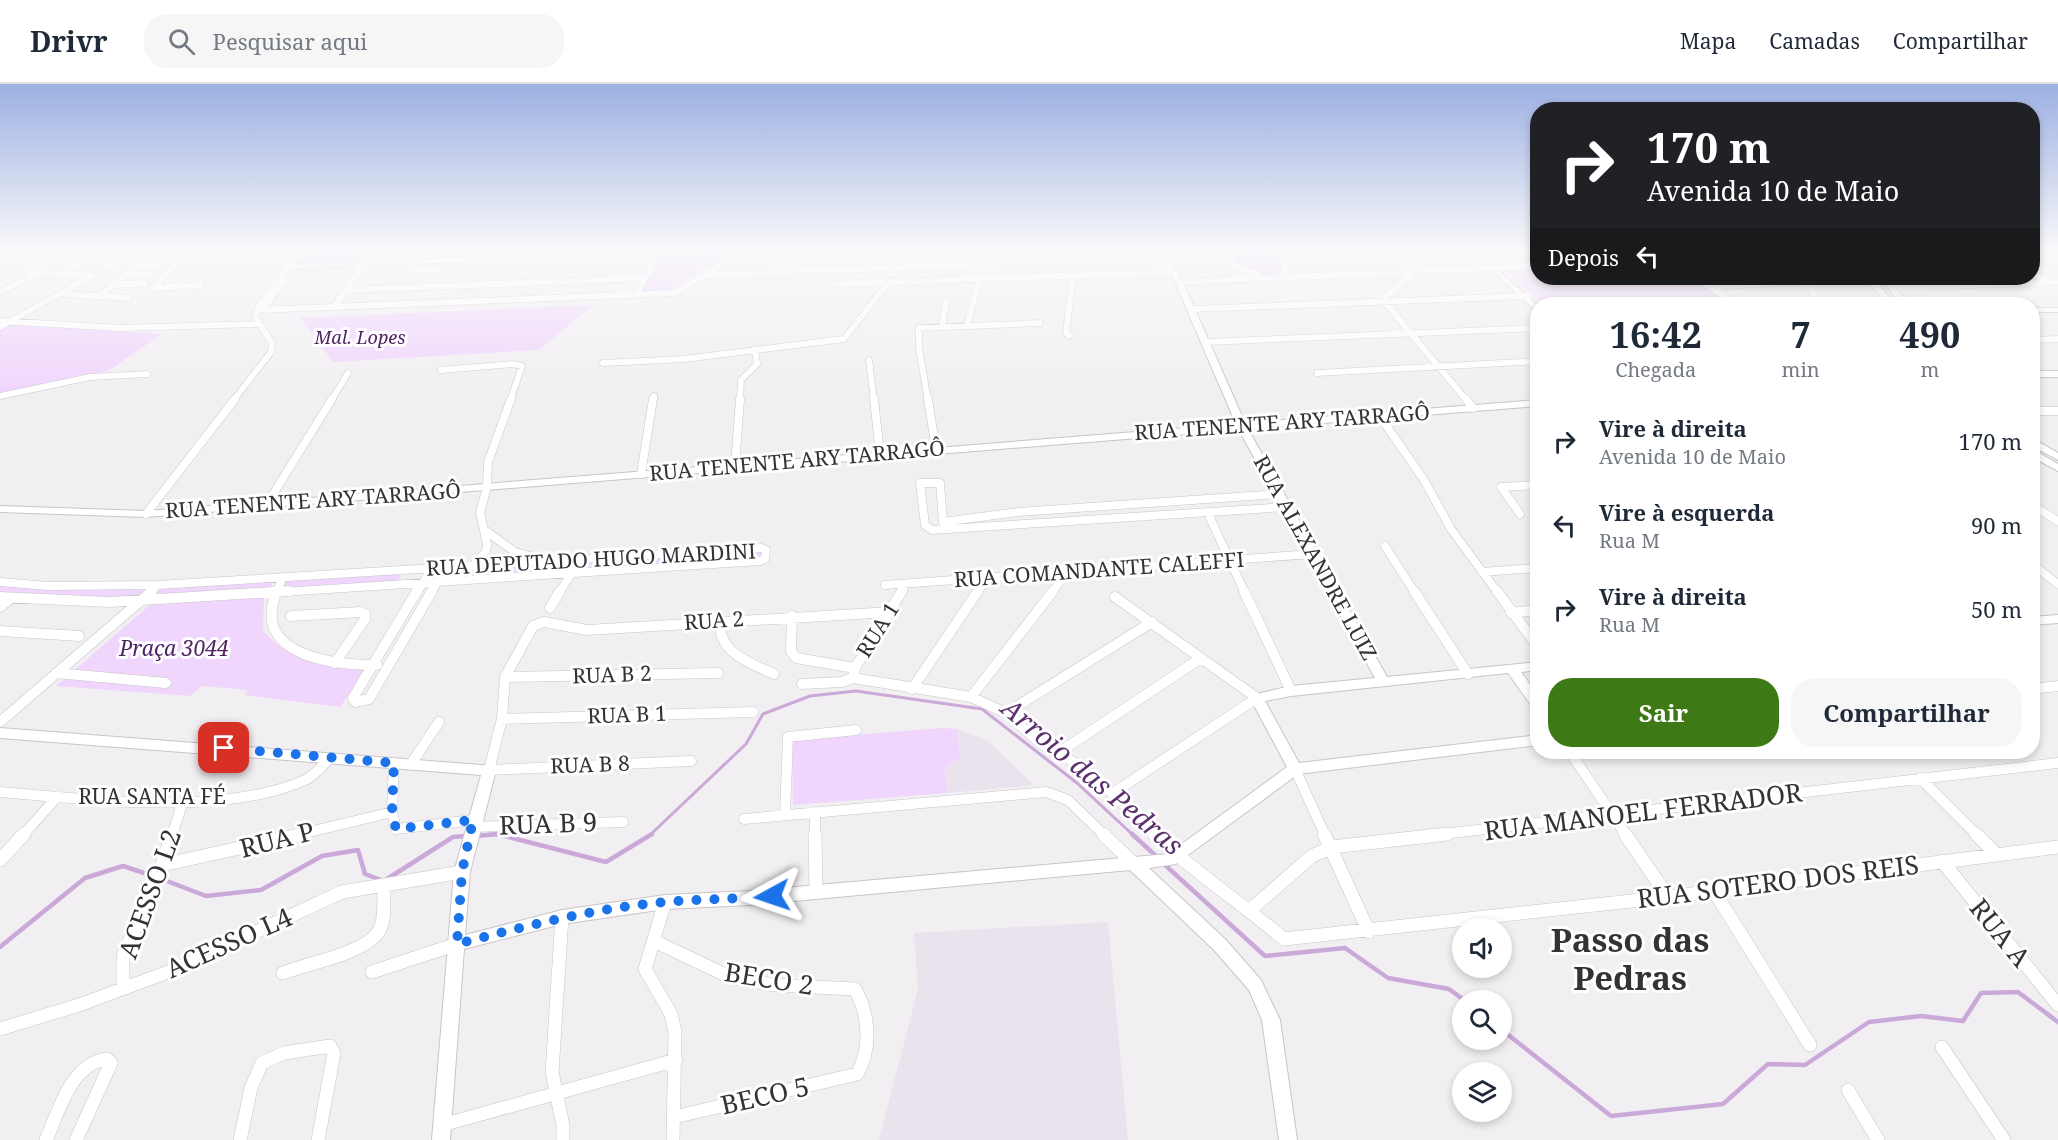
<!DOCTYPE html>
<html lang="pt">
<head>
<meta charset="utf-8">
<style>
  :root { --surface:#fff; --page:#f6f6f7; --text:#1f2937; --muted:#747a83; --line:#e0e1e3; --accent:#3d7a16 }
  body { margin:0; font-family:"Noto Serif",serif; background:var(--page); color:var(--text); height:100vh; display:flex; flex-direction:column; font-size:22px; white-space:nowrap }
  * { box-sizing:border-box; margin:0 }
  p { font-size:20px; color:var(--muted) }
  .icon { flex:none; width:33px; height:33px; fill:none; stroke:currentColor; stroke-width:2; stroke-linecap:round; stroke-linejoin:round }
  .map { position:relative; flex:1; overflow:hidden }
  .panel { position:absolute; left:1530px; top:213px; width:510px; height:462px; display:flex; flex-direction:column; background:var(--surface); border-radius:24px; box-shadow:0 3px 9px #0003 }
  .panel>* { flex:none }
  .hud { position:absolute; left:1530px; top:18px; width:510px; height:183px; border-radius:24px; box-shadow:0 3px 9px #0003; background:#202124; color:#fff; overflow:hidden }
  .tools { position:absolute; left:1452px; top:834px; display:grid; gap:12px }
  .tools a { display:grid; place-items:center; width:60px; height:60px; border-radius:50%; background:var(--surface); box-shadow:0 3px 9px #0003; font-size:30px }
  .pin { position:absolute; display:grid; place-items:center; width:51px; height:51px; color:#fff; margin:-26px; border-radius:12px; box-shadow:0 3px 9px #0006 }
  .me { position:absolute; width:66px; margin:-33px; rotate:265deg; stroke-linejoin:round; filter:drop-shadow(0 0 4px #0008) }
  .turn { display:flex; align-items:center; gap:21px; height:126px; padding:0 18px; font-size:27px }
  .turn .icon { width:78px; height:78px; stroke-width:2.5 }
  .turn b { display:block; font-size:42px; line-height:51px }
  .then { display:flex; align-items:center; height:57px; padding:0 18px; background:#0003; gap:12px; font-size:22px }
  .eta { display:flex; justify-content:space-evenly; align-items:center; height:102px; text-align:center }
  .eta b { font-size:36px; font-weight:700; line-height:42px }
  .primary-button { display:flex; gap:12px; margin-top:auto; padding:12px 18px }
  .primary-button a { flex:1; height:69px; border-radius:24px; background:var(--accent); color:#fff; font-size:24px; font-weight:700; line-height:69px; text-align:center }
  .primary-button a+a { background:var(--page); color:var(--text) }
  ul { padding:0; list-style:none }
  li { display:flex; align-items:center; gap:18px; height:84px; padding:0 18px }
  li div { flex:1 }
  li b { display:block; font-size:22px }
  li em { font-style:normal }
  header { display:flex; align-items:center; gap:36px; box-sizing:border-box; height:84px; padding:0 30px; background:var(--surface); border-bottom:2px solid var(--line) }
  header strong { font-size:28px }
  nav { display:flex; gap:33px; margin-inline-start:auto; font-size:21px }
  .search { width:420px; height:54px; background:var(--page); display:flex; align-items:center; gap:15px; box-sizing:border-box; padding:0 21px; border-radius:24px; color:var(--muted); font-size:22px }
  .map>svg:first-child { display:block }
</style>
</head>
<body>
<header>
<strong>Drivr</strong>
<div class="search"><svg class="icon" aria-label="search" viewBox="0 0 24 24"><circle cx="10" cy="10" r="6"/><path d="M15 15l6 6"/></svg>Pesquisar aqui</div>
<nav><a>Mapa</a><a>Camadas</a><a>Compartilhar</a></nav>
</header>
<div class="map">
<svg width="2058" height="1056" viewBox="0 0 2058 1056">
  <rect width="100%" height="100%" fill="#f2eff3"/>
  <path fill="#eae2ed" d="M 957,645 L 987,656 L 1034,701 L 947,709 L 945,683 L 960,674 Z
    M 1108,838 L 1128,1056 L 879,1056 L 918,905 L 914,849 Z"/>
  <path fill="#f0d5fd" d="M 318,164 L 372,164 L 365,175 L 308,177 Z
    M 1229,164 L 1277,164 L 1283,193 L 1267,194 L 1238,183 Z
    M 732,167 L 667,207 L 640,207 L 660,169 Z
    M 1537,184 L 1538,194 L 1693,194 L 1732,220 L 1543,220 L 1505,186 Z
    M 593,221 L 539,266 L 333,278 L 300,234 Z
    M 13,240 L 162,250 L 108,287 L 0,310 L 0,246 Z
    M 758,467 L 762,469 L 758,474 L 582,483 L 586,478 Z
    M 560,480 L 561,484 L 557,487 L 470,491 L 478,485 Z
    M 400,490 L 401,494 L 393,498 L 285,506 L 281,500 L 290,496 Z
    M 270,498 L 272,501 L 269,504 L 156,514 L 153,509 L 163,504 Z
    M 0,500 L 81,505 L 139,505 L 143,508 L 136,514 L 0,511 Z
    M 264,513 L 263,547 C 298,583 320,581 367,585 L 340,623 L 245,611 L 248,606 L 202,602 L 190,612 L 56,602 L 151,520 Z
    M 942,644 L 957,645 L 960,674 L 945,683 L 947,709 L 793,721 L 792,656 Z"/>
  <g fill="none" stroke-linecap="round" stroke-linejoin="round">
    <path stroke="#caa9d9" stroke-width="3" d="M 485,751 L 501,751
      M 650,751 L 746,660 L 763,630 L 810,612 L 856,607 L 982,625 L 1077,699 L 1133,751"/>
    <path stroke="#caa9d9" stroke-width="4.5" d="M 1132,750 L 1156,772
      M 476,752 L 497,750 L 606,778 L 652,750
      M 1165,781 L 1265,872 L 1345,864 L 1388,894 L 1449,905 L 1464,916
      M 159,794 L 206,812 L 261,806 L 322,772 L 358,766 L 365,790 L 381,796
      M 387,795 L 453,753 L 467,752
      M 0,863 L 85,794 L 123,782 L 153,792
      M 1502,946 L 1611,1032 L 1723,1020 L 1768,980 L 1805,981 L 1869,938 L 1921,932 L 1963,937 L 1981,909 L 2018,908 L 2058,938"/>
    <defs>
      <path id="street-far3" d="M 193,164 L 153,204 L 201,201
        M 894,164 L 894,190
        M 1225,164 L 1235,182 L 1260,192
        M 1281,164 L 1286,193
        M 1394,164 L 1410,191 L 1385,214 L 1385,218 L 1467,317
        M 124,165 L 156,164
        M 79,166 L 100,167
        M 153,167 L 181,165
        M 229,167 L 232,164
        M 1282,168 L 1394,164
        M 371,169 L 408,167
        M 569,171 L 573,164
        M 114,173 L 148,171
        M 505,174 L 511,164
        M 144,175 L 173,173
        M 0,177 L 26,164
        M 413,177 L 407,187 L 439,186
        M 55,178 L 79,180
        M 104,181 L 139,179
        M 134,183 L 162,181
        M 36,188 L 24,187 L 69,164
        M 62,189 L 110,164
        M 2032,189 L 2049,198
        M 124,191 L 150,190
        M 706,191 L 1171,173
        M 1697,194 L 1736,220
        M 1803,194 L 1822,220
        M 1179,198 L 1538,182
        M 835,200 L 1173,188
        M 113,201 L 145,199
        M 1710,203 L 1806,197
        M 1892,204 L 2058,198
        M 346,206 L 645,194
        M 0,208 L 41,188 L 92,192
        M 65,210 L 128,214
        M 637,210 L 660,165
        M 101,211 L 156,164
        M 334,223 L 374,164
        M 1191,225 L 1529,212
        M 257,226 L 675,209 L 749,164
        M 262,226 L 285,197
        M 257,229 L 259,222 L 288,183
        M 0,237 L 121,244 L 258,240
        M 967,242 L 979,196
        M 0,243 L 92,192
        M 942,243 L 946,218
        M 1069,252 L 1066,249 L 1073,191
        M 2032,256 L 2058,255
        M 1206,258 L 1538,244
        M 869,276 L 874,317
        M 603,279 L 684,275 L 844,255 L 888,199
        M 441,286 L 512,280 L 522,282 L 510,317
        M 1317,289 L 1538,277
        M 0,312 L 90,293 L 147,290
        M 233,317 L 271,268 L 272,259 L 255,233
        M 331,317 L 348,289
        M 653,317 L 654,312
        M 740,317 L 741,296 L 757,280 L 755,265
        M 928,317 L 919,264 L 919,244 L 1040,239"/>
      <path id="street-far2" d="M 874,315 L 880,370
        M 928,315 L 936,366
        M 1466,315 L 1473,324
        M 2032,327 L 2058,327
        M 1379,331 L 1424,396 L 1451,445 L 1498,509
        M 735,382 L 740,315
        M 641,390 L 653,315
        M 1280,410 L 1018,428 L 943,438 L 940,399 L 920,399 L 925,441 L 932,446 L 1287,423
        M 267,420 L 332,315
        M 2032,421 L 2058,437
        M 146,430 L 235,315
        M 1520,430 L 1501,403 L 1538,401
        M 1210,434 L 1245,509
        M 486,447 L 515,468 L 542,475
        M 1385,462 L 1415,509
        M 2032,480 L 2058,500
        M 473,482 L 486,467 L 487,461 L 480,428 L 487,403 L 488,378 L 511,315
        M 1482,488 L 1538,484
        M 0,498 L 49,502 L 158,501 L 761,464 L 766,466 L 765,475 L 760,477 L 267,509
        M 885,501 L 1313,470
        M 150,509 L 158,501
        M 276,509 L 283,493
        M 417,509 L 431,485
        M 431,509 L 446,484
        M 559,509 L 573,487
        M 901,509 L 906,500
        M 977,509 L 986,495
        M 1051,509 L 1066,490"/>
      <path id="street-far1" d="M 277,507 C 249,572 334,581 377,581
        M 417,507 L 353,614 L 355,618 L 369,615 L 432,507
        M 1244,507 L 1291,607
        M 1414,507 L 1468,590
        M 1497,507 L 1538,563
        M 0,513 L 110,518 L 289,507
        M 0,523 L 11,514
        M 550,524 L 560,507
        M 1511,529 L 1538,526
        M 291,532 L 360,528 L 365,530 L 365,535 L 335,579
        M 792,532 L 791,567 L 796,574 L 855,584
        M 720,536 C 717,568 749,579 774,590
        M 0,547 L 79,552
        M 56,589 L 166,599
        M 505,593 L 718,589
        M 853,594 L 855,584 L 902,507
        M 802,600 L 842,598 L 853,594 L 971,613 L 1006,629 L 1040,659 L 1069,675 L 1098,696 L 1155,751
        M 912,605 L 978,507
        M 2032,605 L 2058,602
        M 971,613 L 1053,507
        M 1006,629 L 1152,538
        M 502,635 L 753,628
        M 0,638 L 152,507
        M 1570,668 L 1626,751
        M 1058,669 L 1201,574
        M 691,677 L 489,686 L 502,635 L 505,593 L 533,542 L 544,538 L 587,546 L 891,528
        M 394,679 L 392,728 L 396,745 L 473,736
        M 411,680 L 439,638
        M 1295,685 L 1325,751
        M 1920,694 L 1977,751
        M 0,708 C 89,715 222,733 305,696 C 314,692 322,682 329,675
        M 1113,709 L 1257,614 L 1115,513
        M 815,728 L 815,751
        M 785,731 L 788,653 L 856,646
        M 744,735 L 1046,708 L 1068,716 L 1104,751
        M 472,743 L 623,738
        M 23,751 L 58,712
        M 172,751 L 183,717
        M 297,751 L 392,728
        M 1434,751 L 2058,679"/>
      <path id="street" d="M 815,750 L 816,808
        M 1103,750 L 1135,781
        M 1154,750 C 1194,788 1241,819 1284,855 L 1668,813 L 2058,763
        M 1324,750 L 1369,848
        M 1625,750 L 1668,813
        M 1976,750 L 1996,770
        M 0,776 L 24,750
        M 1942,777 L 2058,921
        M 162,781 L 303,750
        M 1714,807 L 1810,961
        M 665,818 L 645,885 L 671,930 L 675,947 L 673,1056
        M 1250,826 L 1312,772 L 1332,763 L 1447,750
        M 562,833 L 552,988 L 563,1042 L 563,1056
        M 654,857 L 730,893 L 774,901 L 855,905 C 869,930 872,965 857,990 L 674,1033
        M 372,888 L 457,860
        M 283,889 C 307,879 369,869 380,845 C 386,832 383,817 384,803
        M 123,905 L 123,872 L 162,781 L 172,750
        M 0,945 L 79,921 L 176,885 L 342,808 L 462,788
        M 1942,963 L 2004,1056
        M 1848,1006 L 1878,1056
        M 442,1041 L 676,976
        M 46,1056 C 59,1027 71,979 107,975 L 111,979 L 76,1056
        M 240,1056 L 251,1004 L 262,979 L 284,969 L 330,962 L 334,969 L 318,1056"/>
      <path id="secondary" d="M 299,164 L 307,164 L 294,180 L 713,164 L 764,164 L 760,166 L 285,185 L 284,183 Z
        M 1155,164 L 1162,164 L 1183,198 L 1245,339 L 1538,316 L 1538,322 L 1248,345 L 1387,593 L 1538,578 L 1538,586 L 1521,588 L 1538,611 L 1538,626 L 1533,624 L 1508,589 L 1291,612 L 1265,617 L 1299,679 L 1538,651 L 1538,661 L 1298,690 L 1176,780 L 1149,784 L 1226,856 L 1261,896 L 1280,936 L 1297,1056 L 1279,1056 L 1262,936 L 1249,906 L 1214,866 L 1130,786 L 750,821 L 665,825 L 562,840 L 464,865 L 450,1056 L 432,1056 L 454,788 L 481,691 L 0,654 L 0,644 L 494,682 L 496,686 L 470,788 L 465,851 L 562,826 L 665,811 L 750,807 L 1168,770 L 1287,683 L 1250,614 L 1252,611 L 1291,602 L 1375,594 L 1239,346 L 146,433 L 0,428 L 0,422 L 146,427 L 1236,340 L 1175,198 Z
        M 1467,164 L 1474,164 L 1538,222 L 1538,229 Z
        M 1865,194 L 1873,194 L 1895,220 L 1887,220 Z
        M 1880,194 L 1888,194 L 1909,220 L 1901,220 Z
        M 2032,224 L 2058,224 L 2058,228 L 2032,228 Z
        M 2032,287 L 2058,287 L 2058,293 L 2032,293 Z
        M 2032,354 L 2058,369 L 2058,376 L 2032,362 Z
        M 2032,365 L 2058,380 L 2058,387 L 2032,373 Z
        M 2058,531 L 2058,539 L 2032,541 L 2032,533 Z"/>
    </defs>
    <use href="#street-far3" stroke="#c8c5c9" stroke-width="7"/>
    <use href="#street-far2" stroke="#c8c5c9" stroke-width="9"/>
    <use href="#street-far1" stroke="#c8c5c9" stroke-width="11"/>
    <use href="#street" stroke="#c8c5c9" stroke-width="14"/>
    <use href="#secondary" stroke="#c8c5c9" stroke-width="2"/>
    <use href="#street-far3" stroke="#fff" stroke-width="6"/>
    <use href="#street-far2" stroke="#fff" stroke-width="8"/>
    <use href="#street-far1" stroke="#fff" stroke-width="10"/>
    <use href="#street" stroke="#fff" stroke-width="13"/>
    <use href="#secondary" fill="#fff" fill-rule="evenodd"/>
  </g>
  <linearGradient id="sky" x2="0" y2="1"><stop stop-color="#9cb0e2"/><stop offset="0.53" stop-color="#f9f8fa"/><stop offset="1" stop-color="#f9f8fa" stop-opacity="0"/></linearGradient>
  <rect width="2058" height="312" fill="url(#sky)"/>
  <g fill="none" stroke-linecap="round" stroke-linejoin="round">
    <path stroke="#1a73e8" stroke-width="10" stroke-dasharray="0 18" d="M 224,664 L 394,679 L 392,728 L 396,745 L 473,736 L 462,788 L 457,860 C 526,842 595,824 666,818 C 701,815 736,815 772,812"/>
  </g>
  <g text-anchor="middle" stroke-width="6" stroke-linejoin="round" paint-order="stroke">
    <g font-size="18" font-style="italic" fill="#4f2560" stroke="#fefdff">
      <text x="360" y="260">Mal. Lopes</text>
    </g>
    <g font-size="21" fill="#333234" stroke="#fefdff">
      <text transform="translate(1282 339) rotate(-4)" y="7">RUA TENENTE ARY TARRAGÔ</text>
      <text transform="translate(797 377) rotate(-5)" y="7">RUA TENENTE ARY TARRAGÔ</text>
      <text transform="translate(313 417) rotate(-4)" y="7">RUA TENENTE ARY TARRAGÔ</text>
      <text transform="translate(1315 474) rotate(61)" y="7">RUA ALEXANDRE LUIZ</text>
      <text transform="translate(591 476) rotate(-3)" y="7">RUA DEPUTADO HUGO MARDINI</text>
      <text transform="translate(1099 486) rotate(-4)" y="7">RUA COMANDANTE CALEFFI</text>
      <text transform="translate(714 537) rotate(-4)" y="7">RUA 2</text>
      <text transform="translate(878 546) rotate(-58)" y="7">RUA 1</text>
      <text transform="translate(612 591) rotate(-2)" y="7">RUA B 2</text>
      <text transform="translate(627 631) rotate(-2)" y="7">RUA B 1</text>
      <text transform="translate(590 681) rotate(-2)" y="7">RUA B 8</text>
      <text x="152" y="720">RUA SANTA FÉ</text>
    </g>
    <g font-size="21" font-style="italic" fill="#4f2560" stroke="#fefdff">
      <text x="174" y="572">Praça 3044</text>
    </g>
    <g font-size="26" fill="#333234" stroke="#fefdff">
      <text transform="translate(1643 728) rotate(-7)" y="9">RUA MANOEL FERRADOR</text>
      <text transform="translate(548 740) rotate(-2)" y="9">RUA B 9</text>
      <text transform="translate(277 756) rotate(-14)" y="9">RUA P</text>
      <text transform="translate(1778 798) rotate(-7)" y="9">RUA SOTERO DOS REIS</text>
      <text transform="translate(150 810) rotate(-70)" y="9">ACESSO L2</text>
      <text transform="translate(2000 849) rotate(51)" y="9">RUA A</text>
      <text transform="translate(229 859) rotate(-24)" y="9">ACESSO L4</text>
      <text transform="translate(769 895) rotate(9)" y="9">BECO 2</text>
      <text transform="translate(765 1012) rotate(-13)" y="9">BECO 5</text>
    </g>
    <g font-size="27" font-style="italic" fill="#5a306b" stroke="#fefdff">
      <text transform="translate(1092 693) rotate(40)" y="9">Arroio das Pedras</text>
    </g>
    <g font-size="33" font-weight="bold" fill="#333234" stroke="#fefdff">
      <text x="1630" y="868">Passo das<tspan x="1630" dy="38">Pedras</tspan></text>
    </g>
  </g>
</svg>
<div class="tools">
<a><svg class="icon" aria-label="sound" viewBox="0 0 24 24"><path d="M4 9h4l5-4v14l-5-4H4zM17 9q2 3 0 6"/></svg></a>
<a><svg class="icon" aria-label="search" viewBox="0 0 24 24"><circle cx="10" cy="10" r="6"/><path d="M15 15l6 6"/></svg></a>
<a><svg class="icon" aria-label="layers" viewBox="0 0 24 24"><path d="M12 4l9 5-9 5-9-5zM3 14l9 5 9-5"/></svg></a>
</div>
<div class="pin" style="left:224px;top:664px;background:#d93025"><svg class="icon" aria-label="arrive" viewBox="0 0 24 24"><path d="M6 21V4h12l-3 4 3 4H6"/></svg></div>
<svg class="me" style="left:772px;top:812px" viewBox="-20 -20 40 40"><path d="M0-17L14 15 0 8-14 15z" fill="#1a73e8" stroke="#fff" stroke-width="4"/></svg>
<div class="hud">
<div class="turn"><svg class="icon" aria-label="right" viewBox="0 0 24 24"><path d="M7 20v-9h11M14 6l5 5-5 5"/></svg><div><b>170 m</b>Avenida 10 de Maio</div></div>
<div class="then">Depois<svg class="icon" aria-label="left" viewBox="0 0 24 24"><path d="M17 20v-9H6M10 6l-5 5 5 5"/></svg></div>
</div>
<section class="panel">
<div class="eta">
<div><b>16:42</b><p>Chegada</p></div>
<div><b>7</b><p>min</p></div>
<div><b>490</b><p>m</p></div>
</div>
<ul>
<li><svg class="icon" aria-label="right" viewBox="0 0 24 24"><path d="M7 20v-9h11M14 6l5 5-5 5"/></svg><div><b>Vire à direita</b><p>Avenida 10 de Maio</p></div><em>170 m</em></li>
<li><svg class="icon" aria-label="left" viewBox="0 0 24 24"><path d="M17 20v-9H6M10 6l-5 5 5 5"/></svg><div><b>Vire à esquerda</b><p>Rua M</p></div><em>90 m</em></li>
<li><svg class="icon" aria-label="right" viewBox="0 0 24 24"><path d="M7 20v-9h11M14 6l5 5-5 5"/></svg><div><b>Vire à direita</b><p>Rua M</p></div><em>50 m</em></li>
</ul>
<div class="primary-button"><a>Sair</a><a>Compartilhar</a></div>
</section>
</div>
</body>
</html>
